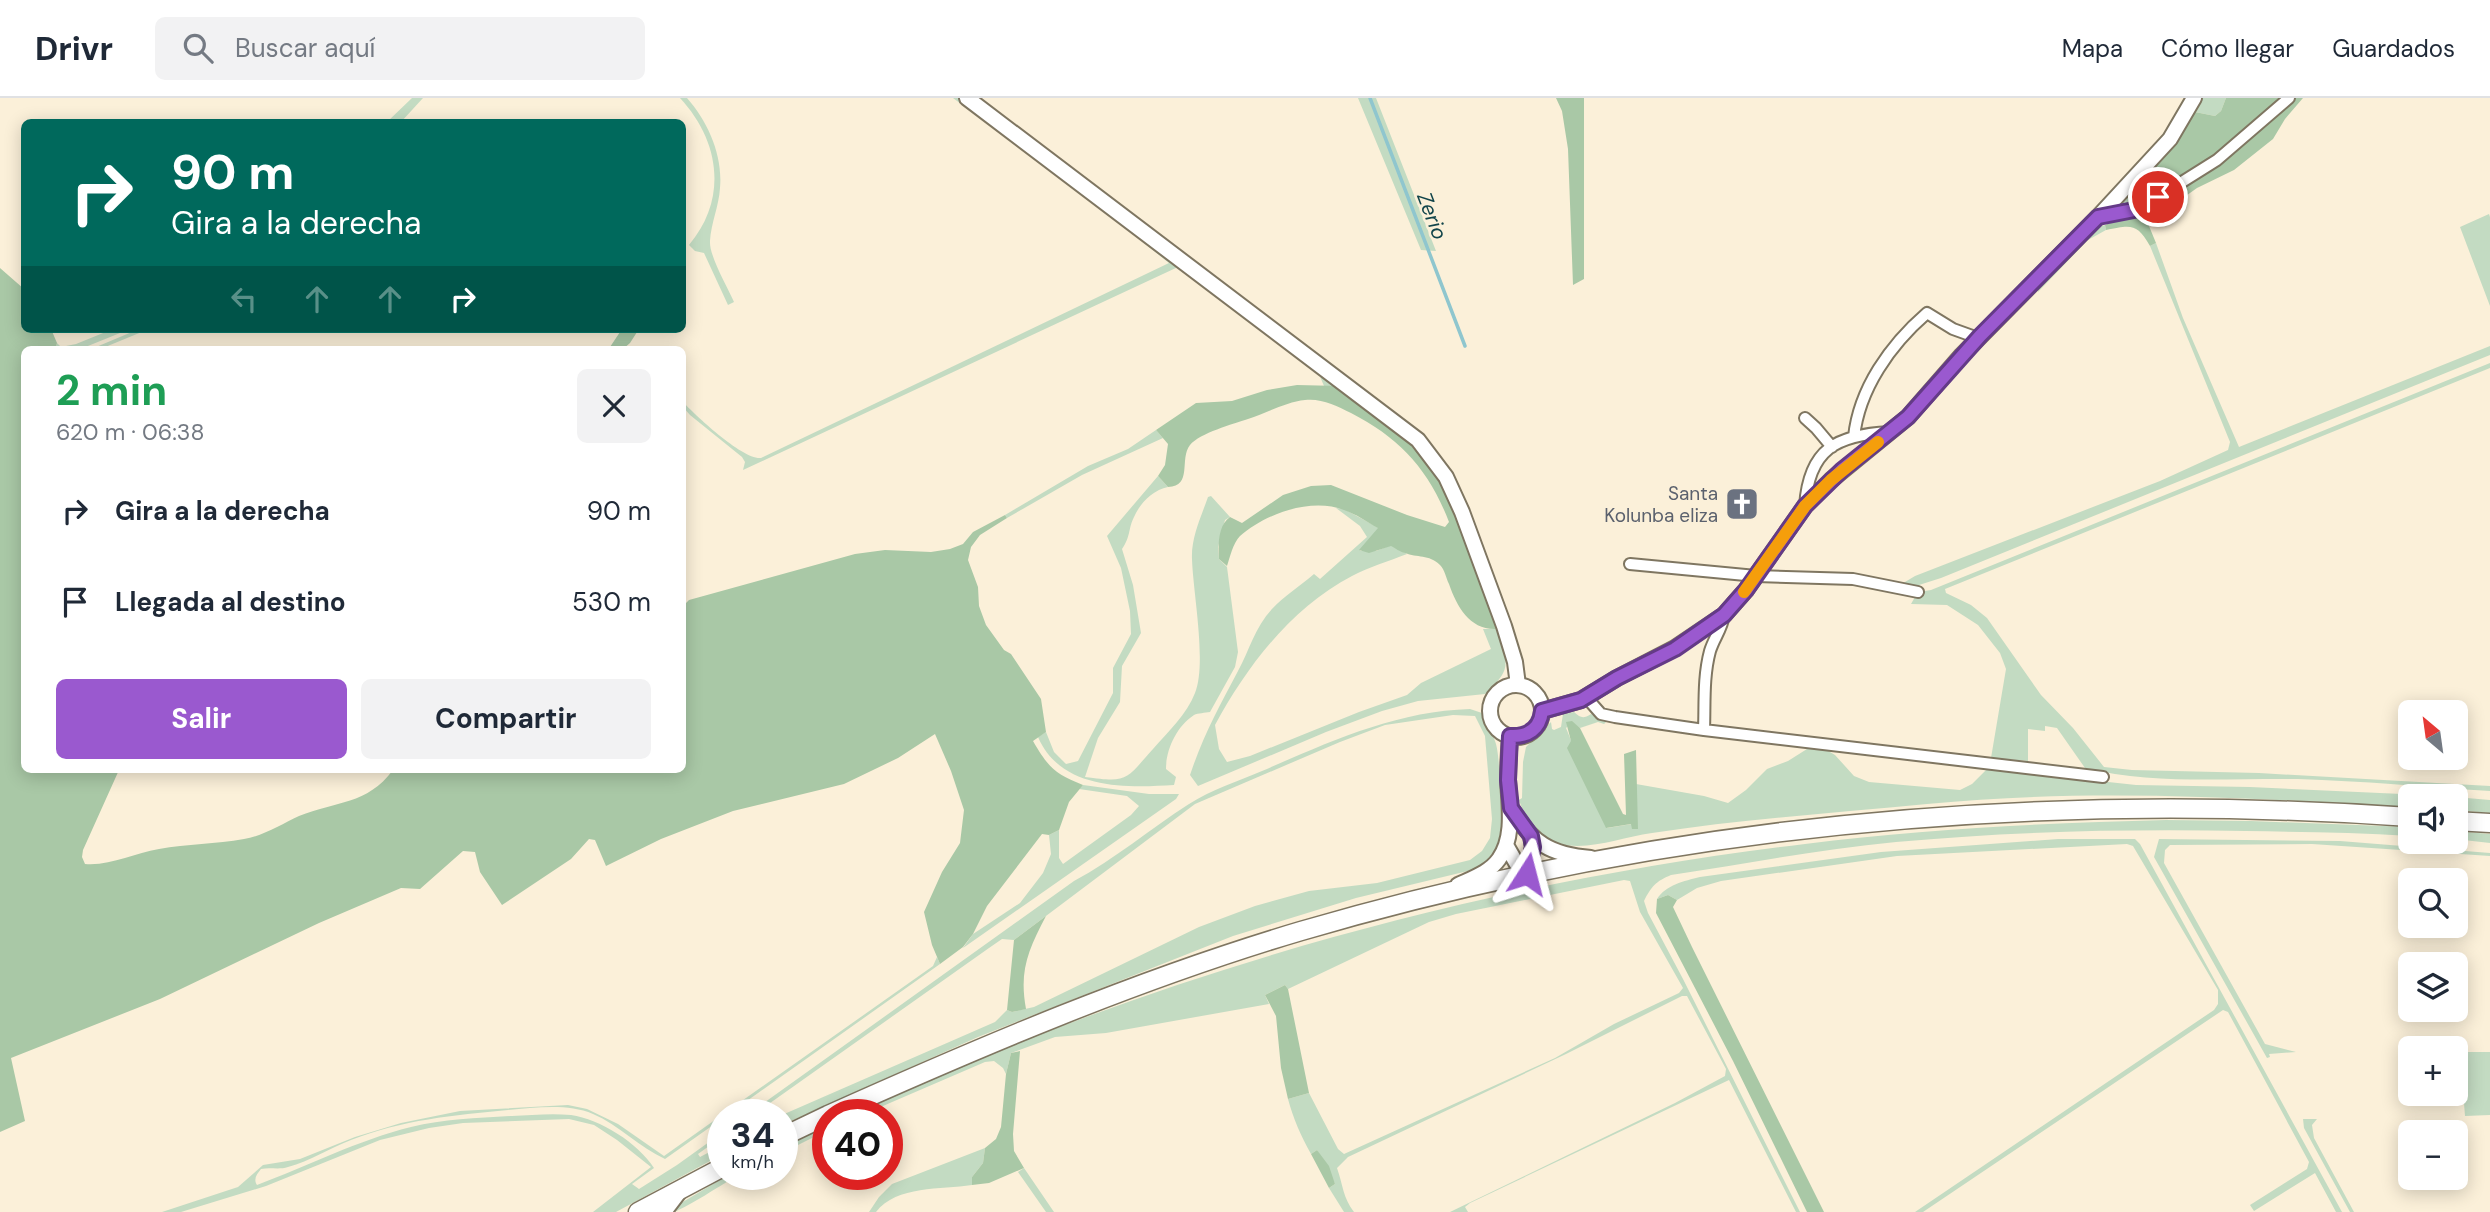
<!DOCTYPE html>
<html lang="es">
<head>
<meta charset="utf-8">
<style>
  :root { --surface:#fff; --page:#f2f2f3; --text:#1f2937; --muted:#747a83; --line:#e0e1e3; --accent:#9a59cf }
  body { margin:0; font-family:"DM Sans",sans-serif; background:var(--page); color:var(--text); height:100vh; display:flex; flex-direction:column; font-size:26px; white-space:nowrap }
  * { box-sizing:border-box; margin:0 }
  p { font-size:23px; color:var(--muted) }
  .icon { flex:none; width:38px; height:38px; fill:none; stroke:currentColor; stroke-width:2; stroke-linecap:round; stroke-linejoin:round }
  .map { position:relative; flex:1; overflow:hidden }
  .details { position:absolute; left:21px; top:248px; width:665px; height:427px; display:flex; flex-direction:column; background:var(--surface); border-radius:10px; box-shadow:0 4px 18px #0003 }
  .details>* { flex:none }
  .hud { position:absolute; left:21px; top:21px; width:665px; height:214px; border-radius:10px; box-shadow:0 4px 18px #0003; background:#00695c; color:#fff; overflow:hidden }
  .needle { width:46px; rotate:331deg }
  .tools { position:absolute; left:2398px; top:602px; display:grid; gap:14px }
  .tools a { display:grid; place-items:center; width:70px; height:70px; border-radius:10px; background:var(--surface); box-shadow:0 4px 18px #0003; font-size:35px }
  .speed { position:absolute; left:707px; top:1001px; display:flex; gap:14px; font-size:35px; font-weight:700; text-align:center }
  .speed>* { display:grid; place-content:center; width:91px; height:91px; border-radius:50%; background:var(--surface); box-shadow:0 4px 18px #0003; line-height:1 }
  .speed small { font-size:18px; font-weight:400 }
  .speed .limit { border:10px solid #d22; background:#fff; color:#111 }
  .pin { position:absolute; display:grid; place-items:center; width:60px; height:60px; color:#fff; margin:-30px; border:4px solid #fff; border-radius:50%; box-shadow:0 2px 7px #0007 }
  .me { position:absolute; width:77px; margin:-38px; rotate:9deg; stroke-linejoin:round; filter:drop-shadow(0 0 5px #0008) }
  .turn { display:flex; align-items:center; gap:24px; height:147px; padding:0 35px; font-size:32px }
  .turn .icon { width:91px; height:91px; stroke-width:2.5 }
  .turn b { display:block; font-size:49px; line-height:60px }
  .lanes { display:flex; align-items:center; height:66px; padding:0 35px; background:#0003; justify-content:center; gap:35px; direction:ltr }
  .lanes .off { opacity:.35 }
  .round { display:grid; place-items:center; flex:none; width:74px; height:74px; border-radius:10px; background:var(--page) }
  .summary { display:flex; align-items:center; justify-content:space-between; height:119px; padding:0 35px }
  h1 { font-size:42px; font-weight:700; line-height:52px; color:#1e9e55 }
  .button { display:flex; gap:14px; margin-top:auto; padding:14px 35px }
  .button a { flex:1; height:80px; border-radius:10px; background:var(--accent); color:#fff; font-size:28px; font-weight:700; line-height:80px; text-align:center }
  .button a+a { background:var(--page); color:var(--text) }
  ul { padding:0; list-style:none }
  li { display:flex; align-items:center; gap:21px; height:91px; padding:0 35px }
  li div { flex:1 }
  li b { display:block; font-size:26px }
  li em { font-style:normal }
  header { display:flex; align-items:center; gap:42px; box-sizing:border-box; height:98px; padding:0 35px; background:var(--surface); border-bottom:2px solid var(--line) }
  header strong { font-size:33px }
  nav { display:flex; gap:38px; margin-inline-start:auto; font-size:24px }
  .search { width:490px; height:63px; background:var(--page); display:flex; align-items:center; gap:18px; box-sizing:border-box; padding:0 24px; border-radius:10px; color:var(--muted); font-size:26px }
  .map>svg:first-child { display:block }
</style>
</head>
<body>
<header>
<strong>Drivr</strong>
<div class="search"><svg class="icon" aria-label="search" viewBox="0 0 24 24"><circle cx="10" cy="10" r="6"/><path d="M15 15l6 6"/></svg>Buscar aquí</div>
<nav><a>Mapa</a><a>Cómo llegar</a><a>Guardados</a></nav>
</header>
<div class="map">
<svg width="2490" height="1114" viewBox="0 0 2490 1114">
  <rect width="100%" height="100%" fill="#fbf0d9"/>
  <path fill="#c3dbc2" d="M 412,0 L 423,0 L 401,24 L 387,24 Z
    M 680,0 L 687,0 C 708,24 723,57 720,90 C 719,108 711,125 710,143 C 709,158 728,190 734,204 L 728,207 L 704,155 L 695,153 L 689,147 C 728,101 720,43 680,0 Z
    M 953,0 L 961,0 L 1339,288 L 1324,288 L 1319,276 L 1178,169 L 743,372 L 745,364 L 742,359 L 690,317 L 683,309 L 682,303 C 695,317 743,362 761,360 L 1169,165 L 1103,112 Z
    M 1358,0 L 1376,0 L 1436,153 L 1421,152 Z
    M 2201,0 L 2226,0 L 2221,13 L 2215,18 L 2195,14 Z
    M 2153,70 L 2158,80 L 2139,97 L 2139,104 L 2123,113 L 2109,115 Z
    M 2489,116 L 2490,119 L 2490,208 L 2460,129 Z
    M 2105,127 L 2106,132 L 2088,142 L 2038,194 L 2039,187 L 2095,130 Z
    M 2156,145 L 2183,220 L 2239,349 L 2490,248 L 2490,257 L 1941,480 L 1919,487 L 1900,487 L 1915,478 L 2160,383 L 2228,352 L 2230,344 L 2150,148 Z
    M 113,231 L 130,231 L 78,252 L 55,252 L 57,245 L 61,249 L 76,246 Z
    M 139,231 L 149,231 L 98,252 L 89,252 Z
    M 2490,265 L 2490,270 L 1945,491 L 1946,495 L 1971,507 L 1987,520 L 2041,597 L 2073,630 L 2104,669 L 2132,672 L 2259,675 L 2490,688 L 2490,693 C 2426,689 2362,683 2298,681 C 2228,680 2154,687 2085,670 L 2057,630 L 2045,628 L 2045,633 L 2028,631 L 2028,663 L 1991,660 L 2006,571 L 2000,555 L 1978,527 L 1947,507 L 1911,506 L 1915,499 L 1913,495 L 1931,492 Z
    M 1156,332 L 1163,340 L 1082,377 L 1007,420 L 1005,417 L 1088,368 L 1128,351 Z
    M 1158,378 L 1168,389 C 1153,392 1140,405 1134,419 C 1128,431 1131,438 1122,451 L 1133,487 L 1141,535 L 1122,568 L 1120,604 L 1098,640 L 1085,679 C 1129,685 1125,682 1153,651 C 1168,634 1187,616 1195,595 C 1207,565 1193,495 1192,461 C 1191,440 1201,419 1208,399 L 1211,398 L 1230,419 L 1225,422 L 1218,449 L 1219,461 L 1227,469 L 1238,554 L 1235,569 L 1210,614 C 1205,615 1198,615 1194,617 C 1176,629 1166,652 1166,671 L 1176,679 L 1174,687 C 1125,690 1061,692 1038,639 L 1046,634 L 1054,654 L 1066,666 L 1078,663 L 1113,595 L 1113,570 L 1131,536 L 1130,513 L 1121,470 L 1107,438 Z
    M 1336,410 L 1344,411 L 1379,430 L 1360,453 L 1376,453 L 1391,447 L 1407,456 C 1389,463 1369,469 1352,478 C 1291,510 1247,568 1215,627 L 1219,651 L 1227,664 L 1250,658 L 1359,614 L 1407,597 L 1421,585 L 1491,551 L 1483,531 L 1496,531 C 1507,566 1514,569 1485,596 L 1418,603 L 1382,613 L 1326,634 L 1198,688 L 1190,677 C 1203,638 1219,609 1238,573 C 1249,553 1255,529 1272,511 C 1284,498 1300,488 1314,476 L 1320,481 L 1367,439 L 1360,428 Z
    M 1470,611 L 1482,615 C 1486,626 1493,635 1496,646 C 1499,658 1499,672 1500,684 C 1503,721 1510,752 1472,772 L 1356,800 L 1233,838 L 978,939 L 782,1027 L 782,1017 L 995,924 L 1007,912 L 1012,914 L 1034,909 L 1199,829 L 1255,808 L 1309,793 L 1377,785 L 1470,762 L 1482,753 L 1490,740 L 1492,721 L 1485,638 L 1475,618 L 1453,617 L 1385,627 L 1340,644 L 1195,706 L 1014,842 L 1002,841 L 989,850 L 753,1017 L 747,1017 L 1074,783 C 1115,761 1150,731 1189,706 C 1211,692 1238,683 1262,673 C 1329,644 1396,613 1470,611 Z
    M 1574,614 C 1581,620 1583,621 1591,616 L 1607,623 L 1604,626 L 1598,624 L 1580,630 L 1572,624 L 1566,630 L 1607,730 L 1632,726 L 1637,731 L 1636,686 L 1704,698 L 1728,705 L 1746,692 L 1767,671 L 1788,663 L 1807,651 L 1825,651 L 1835,657 L 1854,678 L 1869,684 L 1960,692 L 1972,686 L 1987,671 L 2136,687 L 2250,689 L 2446,698 L 2410,698 L 2410,709 C 2250,700 2087,690 1927,706 C 1836,715 1743,721 1652,735 C 1621,739 1591,753 1559,746 C 1533,741 1527,724 1519,702 L 1522,700 L 1523,664 L 1526,649 L 1551,624 L 1552,631 L 1554,632 L 1561,629 L 1563,616 Z
    M 1083,687 L 1149,696 L 1179,696 L 1176,701 L 963,850 L 973,836 L 1020,805 L 1043,775 L 1051,756 L 1049,737 L 1059,732 L 1059,760 L 1063,766 L 1131,717 L 1139,708 L 1127,698 L 1079,691 Z
    M 2455,699 L 2490,702 L 2490,715 L 2455,712 Z
    M 2166,722 L 2251,723 L 2410,729 L 2410,738 C 2355,734 2300,734 2246,733 C 2129,731 2013,733 1896,744 C 1820,751 1746,766 1671,777 C 1656,783 1651,789 1644,803 L 1648,815 L 1683,881 L 1800,1114 L 1796,1114 L 1729,982 L 1470,1105 L 1465,1109 L 1468,1114 L 1450,1114 L 1675,1005 L 1725,978 L 1726,971 L 1687,898 L 1682,898 L 1566,956 L 1348,1059 L 1337,1070 C 1343,1087 1343,1100 1354,1114 L 1344,1114 L 1329,1090 L 1335,1086 L 1317,1052 L 1311,1056 C 1301,1038 1293,1020 1288,1001 L 1309,995 L 1338,1051 L 1344,1056 L 1555,960 L 1614,926 L 1679,895 L 1683,890 L 1640,814 L 1630,783 L 1624,782 L 1456,816 L 1429,824 L 1288,891 L 1285,887 L 1265,897 L 1269,906 L 1106,935 L 1055,939 L 1011,955 L 1006,976 L 1003,970 L 994,963 L 985,964 L 862,1017 L 851,1017 C 1151,877 1477,785 1805,746 C 1925,731 2045,725 2166,722 Z
    M 2455,733 L 2490,736 L 2490,745 L 2455,741 Z
    M 2058,741 L 2135,741 L 2140,746 L 2342,1114 L 2336,1114 L 2315,1075 L 2254,1113 L 2250,1107 L 2307,1071 L 2309,1064 L 2228,914 L 2223,912 L 1923,1114 L 1915,1114 L 2214,912 L 2218,906 L 2218,892 L 2133,748 L 2127,746 L 1897,758 L 1721,783 L 1697,790 L 1677,802 L 1668,797 L 1657,801 C 1666,787 1684,783 1700,779 L 1881,754 Z
    M 2159,741 L 2340,743 L 2490,755 L 2490,758 L 2312,746 L 2170,747 L 2165,752 L 2164,765 L 2265,946 L 2296,954 L 2269,956 L 2270,959 L 2267,960 L 2154,759 Z
    M 937,859 L 940,866 L 727,1017 L 723,1017 L 723,1020 L 665,1061 C 639,1049 619,1027 593,1016 C 567,1005 535,1010 508,1012 C 454,1017 402,1022 351,1042 C 330,1050 310,1063 288,1069 C 279,1072 270,1069 261,1071 C 257,1076 253,1081 257,1087 C 308,1068 358,1042 411,1029 C 444,1021 478,1020 512,1018 C 531,1017 552,1015 571,1017 C 600,1021 638,1045 654,1070 L 632,1086 L 639,1091 L 677,1067 L 723,1034 L 723,1038 L 698,1056 L 700,1059 L 723,1047 L 723,1056 L 616,1114 L 593,1114 L 651,1069 L 617,1042 L 594,1027 L 569,1021 L 463,1025 L 429,1030 L 380,1042 L 266,1088 L 181,1114 L 162,1114 L 238,1089 L 263,1067 L 300,1061 L 355,1039 L 401,1025 L 460,1013 L 568,1007 L 587,1011 L 618,1026 L 664,1058 L 933,868 Z
    M 2460,954 L 2490,954 L 2490,1017 L 2465,1018 Z
    M 2303,1021 L 2317,1021 L 2312,1027 L 2314,1040 L 2354,1114 L 2350,1114 L 2304,1030 Z
    M 828,1028 L 828,1032 L 782,1055 L 782,1050 Z
    M 985,1050 L 983,1065 L 972,1079 L 972,1087 C 941,1092 897,1087 876,1114 L 869,1114 L 879,1099 L 892,1086 Z
    M 1024,1070 L 1054,1114 L 1046,1114 L 1018,1074 Z
    M 730,1076 L 740,1076 C 727,1083 681,1114 672,1114 L 681,1105 Z"/>
  <path fill="#a9c8a6" d="M 1556,0 L 1584,0 L 1584,181 L 1573,187 L 1568,51 L 1562,13 Z
    M 2226,0 L 2284,0 C 2236,37 2194,78 2139,104 L 2139,97 L 2157,80 L 2153,70 L 2195,14 L 2215,18 L 2221,13 Z
    M 2295,0 L 2303,0 L 2285,21 L 2273,41 L 2234,72 L 2197,90 L 2152,122 L 2149,128 L 2156,145 L 2150,148 C 2137,125 2131,127 2106,132 L 2105,127 C 2146,111 2185,91 2220,64 C 2246,44 2270,21 2295,0 Z
    M 0,170 L 24,191 L 24,231 L 51,231 L 57,245 L 55,252 L 24,252 L 24,672 L 119,672 L 83,752 L 82,759 L 85,766 C 111,768 134,755 159,751 C 187,746 216,746 244,741 C 263,738 282,726 299,718 C 336,703 367,707 393,672 L 682,672 L 682,509 L 689,502 L 855,456 L 885,452 L 931,454 L 950,451 L 963,446 L 973,434 L 1005,417 L 1007,420 L 980,437 L 971,449 L 968,462 L 978,489 L 979,508 L 986,527 L 1004,552 L 1011,556 L 1041,601 L 1046,634 L 1033,643 C 1048,669 1055,676 1083,687 L 1069,704 L 1059,732 L 1049,737 L 1042,736 L 987,808 L 973,836 L 963,849 L 940,866 L 932,847 L 924,814 L 942,774 L 960,745 L 964,712 L 951,673 L 935,636 L 898,660 L 844,686 L 733,713 L 661,741 L 606,768 L 595,742 L 589,741 L 571,761 L 502,807 L 480,774 L 475,754 L 463,753 L 420,791 L 401,790 L 319,825 L 160,901 L 11,960 L 25,1023 L 0,1034 Z
    M 622,231 L 639,231 L 630,245 L 622,252 L 608,252 Z
    M 1297,287 L 1339,288 L 1414,343 L 1447,390 L 1486,491 L 1496,531 C 1470,532 1457,509 1449,486 C 1446,480 1445,472 1440,467 C 1429,456 1417,460 1405,455 C 1400,454 1395,450 1391,448 L 1369,455 L 1359,452 L 1378,430 C 1367,424 1356,416 1344,412 C 1311,399 1265,416 1240,438 C 1233,445 1230,459 1227,468 L 1219,461 C 1218,447 1218,427 1230,419 L 1242,425 L 1283,397 L 1311,388 L 1331,387 L 1407,417 L 1445,429 L 1449,424 C 1429,372 1400,340 1351,315 C 1337,308 1321,300 1305,302 C 1286,304 1266,315 1248,321 C 1233,326 1200,335 1190,347 C 1179,361 1193,388 1168,389 L 1158,378 L 1165,367 L 1168,346 L 1156,332 L 1196,305 L 1232,303 L 1267,292 Z
    M 1572,623 L 1580,630 L 1623,716 L 1626,717 L 1624,656 L 1636,652 L 1638,731 L 1632,731 L 1631,726 L 1606,730 L 1567,650 L 1571,643 L 1566,624 Z
    M 1668,797 L 1677,802 L 1673,809 L 1692,849 L 1824,1114 L 1807,1114 L 1733,963 L 1656,815 L 1657,801 Z
    M 1046,818 C 1028,852 1019,873 1026,911 L 1012,914 L 1007,912 L 1014,842 Z
    M 1285,887 L 1288,891 L 1309,995 L 1288,1001 L 1281,970 L 1276,918 L 1265,897 Z
    M 1020,953 L 1013,1036 L 1014,1053 L 1024,1070 L 989,1085 L 972,1087 L 972,1079 L 983,1065 L 985,1050 L 996,1041 L 1001,1029 L 1006,976 L 1011,955 Z
    M 1317,1052 L 1329,1068 L 1335,1086 L 1329,1090 L 1311,1056 Z"/>
  <g fill="none" stroke-linecap="round" stroke-linejoin="round">
    <path stroke="#8fc6ce" stroke-width="3.5" d="M 1370,0 L 1465,248"/>
    <defs>
      <path id="minor" d="M 2098,119 L 2139,111 L 2217,62 L 2289,0
        M 1805,320 L 1816,330 L 1832,349
        M 1854,339 C 1859,291 1890,247 1927,215 L 1953,231 L 1978,240
        M 1805,408 C 1809,351 1836,337 1890,334
        M 1630,466 L 1756,478 L 1853,481 L 1918,494
        M 1586,599 L 1601,616 L 1615,619 L 1704,632 L 2103,679
        M 1704,632 C 1705,606 1703,579 1710,553 C 1714,540 1722,531 1724,517"/>
      <path id="tertiary" d="M 967,0 L 1418,342 L 1446,379 L 1462,414 L 1504,528 L 1515,564 L 1518,587
        M1490 613a26 26 0 1 1 52 0a26 26 0 1 1-52 0Z
        M 1542,613 L 1581,602 L 1617,580 L 1675,550 L 1724,517 L 1746,492 L 1805,408 L 1831,382 L 1908,319 L 1962,257 L 2098,119 L 2170,41 L 2194,0
        M 1511,710 C 1531,745 1551,757 1591,760
        M 1506,747 L 1518,768 L 1527,777 L 1533,749 L 1531,738
        M 1458,787 C 1473,780 1490,774 1499,761 C 1515,739 1509,706 1508,681 C 1508,667 1509,652 1510,638
        M 664,1114 L 680,1093"/>
      <path id="primary" d="M 2455,723 L 2490,725
        M 828,1017 C 982,948 1139,881 1301,833 C 1662,727 2035,693 2410,719
        M 782,1039 L 828,1017
        M 638,1114 L 723,1069"/>
    </defs>
    <use href="#minor" stroke="#7f7661" stroke-width="14"/>
    <use href="#tertiary" stroke="#7f7661" stroke-width="18"/>
    <use href="#primary" stroke="#7f7661" stroke-width="21"/>
    <use href="#minor" stroke="#fff" stroke-width="10"/>
    <use href="#tertiary" stroke="#fff" stroke-width="14"/>
    <use href="#primary" stroke="#fff" stroke-width="18"/>
  </g>
  <g fill="none" stroke-linecap="round" stroke-linejoin="round">
    <defs>
      <path id="route" d="M 1527,776 L 1533,749 L 1531,738 L 1511,710 L 1508,682 L 1510,638 C 1528,639 1540,631 1542,613 L 1581,602 L 1617,580 L 1675,551 L 1724,517 L 1746,492 L 1805,408 L 1842,372 L 1908,319 L 1980,238 L 2098,119 L 2139,111 L 2158,99"/>
    </defs>
    <use href="#route" stroke="#643a87" stroke-width="18"/>
    <use href="#route" stroke="#9a59cf" stroke-width="12"/>
    <path stroke="#f59e0b" stroke-width="12" d="M 1744,494 L 1805,408 L 1831,382 L 1878,344"/>
  </g>
  <defs>
    <symbol id="church-square" viewBox="-11 -11 22 22"><rect x="-9" y="-9" width="18" height="18" rx="4" fill="#6b7280" stroke="#fbf0d9"/><path d="M-1.2-6h2.4v3.5h3.3v2.4h-3.3V6h-2.4V-.1h-3.3v-2.4h3.3Z" fill="#fff"/></symbol>
  </defs>
  <g fill-rule="evenodd">
    <use href="#church-square" x="1723" y="387" width="38" height="38"/>
  </g>
  <g text-anchor="middle" stroke-width="5" stroke-linejoin="round" paint-order="stroke">
    <g font-size="19" fill="#5b616d" stroke="#fbf0d9" text-anchor="end">
      <text x="1718" y="402">Santa<tspan x="1718" dy="22">Kolunba eliza</tspan></text>
    </g>
    <g font-size="21" font-style="italic" fill="#11444a" stroke="#fbf0d9">
      <text transform="translate(1432 118) rotate(69)" y="7">Zerio</text>
    </g>
  </g>
</svg>
<div class="tools">
<a><svg class="needle" viewBox="-14 -14 28 28"><path d="M0-13l5 13h-10z" fill="#e53935"/><path d="M0 13l5-13h-10z" fill="#747a83"/></svg></a>
<a><svg class="icon" aria-label="sound" viewBox="0 0 24 24"><path d="M4 9h4l5-4v14l-5-4H4zM17 9q2 3 0 6"/></svg></a>
<a><svg class="icon" aria-label="search" viewBox="0 0 24 24"><circle cx="10" cy="10" r="6"/><path d="M15 15l6 6"/></svg></a>
<a><svg class="icon" aria-label="layers" viewBox="0 0 24 24"><path d="M12 4l9 5-9 5-9-5zM3 14l9 5 9-5"/></svg></a>
<a>+</a>
<a>−</a>
</div>
<div class="speed"><div>34<small>km/h</small></div><div class="limit">40</div></div>
<div class="pin" style="left:2158px;top:99px;background:#d93025"><svg class="icon" aria-label="arrive" viewBox="0 0 24 24"><path d="M6 21V4h12l-3 4 3 4H6"/></svg></div>
<svg class="me" style="left:1527px;top:776px" viewBox="-20 -20 40 40"><path d="M0-17L14 15 0 8-14 15z" fill="#9a59cf" stroke="#fff" stroke-width="4"/></svg>
<div class="hud">
<div class="turn"><svg class="icon" aria-label="right" viewBox="0 0 24 24"><path d="M7 20v-9h11M14 6l5 5-5 5"/></svg><div><b>90 m</b>Gira a la derecha</div></div>
<div class="lanes"><svg class="icon off" aria-label="left" viewBox="0 0 24 24"><path d="M17 20v-9H6M10 6l-5 5 5 5"/></svg><svg class="icon off" aria-label="ahead" viewBox="0 0 24 24"><path d="M12 20V5M6 11l6-6 6 6"/></svg><svg class="icon off" aria-label="ahead" viewBox="0 0 24 24"><path d="M12 20V5M6 11l6-6 6 6"/></svg><svg class="icon" aria-label="right" viewBox="0 0 24 24"><path d="M7 20v-9h11M14 6l5 5-5 5"/></svg></div>
</div>
<section class="details">
<div class="summary"><div><h1>2 min</h1><p>620 m · 06:38</p></div><a class="round"><svg class="icon" aria-label="close" viewBox="0 0 24 24"><path d="M6 6l12 12M18 6L6 18"/></svg></a></div>
<ul>
<li><svg class="icon" aria-label="right" viewBox="0 0 24 24"><path d="M7 20v-9h11M14 6l5 5-5 5"/></svg><div><b>Gira a la derecha</b></div><em>90 m</em></li>
<li><svg class="icon" aria-label="arrive" viewBox="0 0 24 24"><path d="M6 21V4h12l-3 4 3 4H6"/></svg><div><b>Llegada al destino</b></div><em>530 m</em></li>
</ul>
<div class="button"><a>Salir</a><a>Compartir</a></div>
</section>
</div>
</body>
</html>
